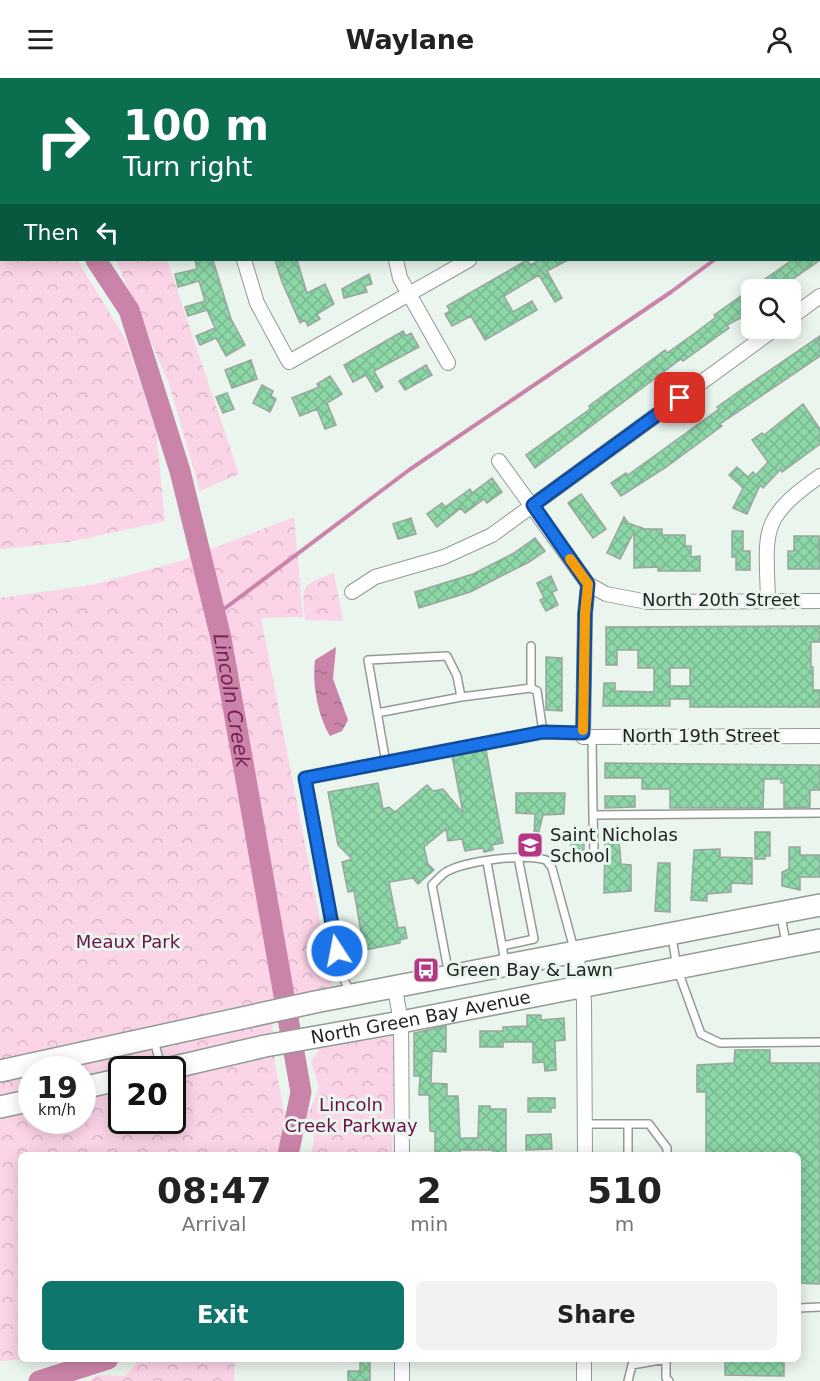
<!DOCTYPE html>
<html lang="en">
<head>
<meta charset="utf-8">
<style>
  :root { --surface:#fff; --page:#f2f2f2; --text:#222; --muted:#767676; --accent:#0f766e }
  body { margin:0; font-family:"DejaVu Sans",sans-serif; background:var(--page); color:var(--text); height:100vh; display:flex; flex-direction:column; font-size:22px; white-space:nowrap }
  * { box-sizing:border-box; margin:0 }
  p { font-size:20px; color:var(--muted) }
  .icon { flex:none; width:33px; height:33px; fill:none; stroke:currentColor; stroke-width:2; stroke-linecap:round; stroke-linejoin:round }
  .map { position:relative; flex:1; overflow:hidden }
  .sheet { position:absolute; left:18px; top:1074px; width:783px; height:210px; display:flex; flex-direction:column; background:var(--surface); border-radius:9px; box-shadow:0 3px 15px #0003 }
  .sheet>* { flex:none }
  .hud { position:absolute; left:0px; top:0px; width:820px; height:183px; box-shadow:0 3px 15px #0003; background:#0b6e4f; color:#fff; overflow:hidden }
  .buttons { position:absolute; left:741px; top:201px; display:grid; gap:12px }
  .buttons a { display:grid; place-items:center; width:60px; height:60px; border-radius:9px; background:var(--surface); box-shadow:0 3px 15px #0003; font-size:30px }
  .speed { position:absolute; left:18px; top:978px; display:flex; gap:12px; font-size:30px; font-weight:700; text-align:center }
  .speed>* { display:grid; place-content:center; width:78px; height:78px; border-radius:50%; background:var(--surface); box-shadow:0 3px 15px #0003; line-height:1 }
  .speed small { font-size:15px; font-weight:400 }
  .speed .limit { border:3px solid #111; border-radius:9px; background:#fff; color:#111 }
  .pin { position:absolute; display:grid; place-items:center; width:51px; height:51px; color:#fff; margin:-26px; border-radius:12px; box-shadow:0 3px 9px #0006 }
  .me { position:absolute; width:66px; margin:-33px; rotate:349deg; stroke-linejoin:round; filter:drop-shadow(0 0 4px #0008) }
  .turn { display:flex; align-items:center; gap:21px; height:126px; padding:0 24px; font-size:27px }
  .turn .icon { width:78px; height:78px; stroke-width:2.5 }
  .turn b { display:block; font-size:42px; line-height:51px }
  .then { display:flex; align-items:center; height:57px; padding:0 24px; background:#0003; gap:12px; font-size:22px }
  .eta { display:flex; justify-content:space-evenly; align-items:center; height:102px; text-align:center }
  .eta b { font-size:36px; font-weight:700; line-height:42px }
  .primary-button { display:flex; gap:12px; margin-top:auto; padding:12px 24px }
  .primary-button a { flex:1; height:69px; border-radius:9px; background:var(--accent); color:#fff; font-size:24px; font-weight:700; line-height:69px; text-align:center }
  .primary-button a+a { background:var(--page); color:var(--text) }
  header { display:flex; justify-content:space-between; align-items:center; height:78px; padding:0 24px; background:var(--surface); font-size:27px; font-weight:700 }
  .map>svg:first-child { display:block }
</style>
</head>
<body>
<header><svg class="icon" aria-label="menu" viewBox="0 0 24 24"><path d="M4 6h16M4 12h16M4 18h16"/></svg>Waylane<svg class="icon" aria-label="person" viewBox="0 0 24 24"><circle cx="12" cy="8" r="4"/><path d="M4 21q1-7 8-7t8 7"/></svg></header>
<div class="map">
<svg width="820" height="1303" viewBox="0 0 820 1303">
  <defs>
    <pattern id="forest-crowns" width="20" height="18" patternUnits="userSpaceOnUse" patternTransform="scale(1.5)"><rect width="20" height="18" fill="#fcd4e8"/><path d="M2 6a3 3 0 1 1 6 0M12 15a3 3 0 1 1 6 0" fill="none" stroke="#d8b6c7"/></pattern>
    <pattern id="water-ripples" width="26" height="14" patternUnits="userSpaceOnUse" patternTransform="scale(1.5)"><rect width="26" height="14" fill="#cb84a9"/><path d="M2 4q2-2 4 0t4 0M15 11q2-2 4 0t4 0" fill="none" stroke="#a46c89"/></pattern>
    <pattern id="building-cross-hatch" width="8" height="8" patternUnits="userSpaceOnUse" patternTransform="scale(1.5)"><rect width="8" height="8" fill="#8cd6a8"/><path d="M0 0l8 8M0 8l8-8" fill="none" stroke="#78b890"/></pattern>
  </defs>
  <rect width="100%" height="100%" fill="#eaf5ed"/>
  <path fill="url(#forest-crowns)" fill-rule="evenodd" d="M 0,71 L 2,182 L 77,182 L 125,260 L 156,353 L 165,443 L 69,464 L 0,471 Z
    M 116,182 L 167,182 L 239,396 L 200,413 L 169,306 Z
    M 294,439 L 303,539 L 261,540 L 333,910 L 270,922 L 275,985 L 286,1044 L 283,1077 L 21,1077 L 21,1281 L 25,1281 L 0,1283 L 0,520 L 92,507 L 181,483 ZM 32,992 L 82,992 L 82,1042 L 32,1042 ZM 122,992 L 172,992 L 172,1042 L 122,1042 Z
    M 334,495 L 343,543 L 305,542 C 302,507 300,507 334,495 Z
    M 394,958 L 392,1077 L 311,1077 L 314,1061 L 307,1039 L 319,1009 L 311,984 L 320,969 Z
    M 140,1281 L 235,1281 L 234,1303 L 90,1303 L 97,1297 L 125,1298 Z"/>
  <path fill="url(#water-ripples)" d="M 336,569 L 333,601 L 348,642 L 342,653 L 330,658 C 318,638 312,606 315,582 Z"/>
  <g fill="none" stroke-linecap="round" stroke-linejoin="round">
    <path stroke="#cb84a9" stroke-width="4" d="M 819,102 L 820,101
      M 216,537 L 409,392 L 671,214 L 714,182"/>
    <g stroke="#cb84a9" stroke-width="21">
      <path d="M 0,39 L 2,41"/>
      <path id="s1" d="M 96,182 L 129,232 L 180,393 L 221,560 L 301,1014 L 288,1077"/>
      <path d="M 39,1303 L 108,1281"/>
    </g>
  </g>
  <path fill="url(#building-cross-hatch)" stroke="#9ba59e" stroke-width="1.5" fill-rule="evenodd" d="M 195,182 L 213,182 L 231,241 L 245,267 L 226,278 L 216,260 L 200,267 L 196,258 L 215,250 L 207,232 L 188,238 L 185,229 L 205,223 L 199,203 L 178,209 L 175,196 L 197,191 Z
    M 275,182 L 297,182 L 307,215 L 325,206 L 334,226 L 317,236 L 320,241 L 308,248 L 305,242 L 300,245 L 282,204 Z
    M 527,182 L 530,187 L 540,182 L 568,182 L 547,193 L 562,220 L 555,224 L 539,197 L 504,218 L 513,234 L 532,223 L 537,232 L 485,262 L 471,238 L 452,248 L 445,236 L 450,233 L 447,228 Z
    M 792,182 L 820,182 L 777,212 L 752,212 L 752,234 L 727,247 L 729,250 L 683,283 L 681,281 L 535,390 L 526,377 L 590,331 L 589,328 L 665,272 L 667,275 L 695,255 L 716,239 L 714,237 Z
    M 369,196 L 372,206 L 365,208 L 367,214 L 344,220 L 342,211 Z
    M 403,253 L 406,258 L 411,255 L 419,269 L 374,293 L 383,309 L 376,314 L 366,297 L 353,304 L 344,287 Z
    M 820,258 L 820,278 L 720,346 L 722,348 L 665,390 L 621,418 L 611,405 L 626,395 L 628,397 L 719,331 L 717,329 L 738,314 Z
    M 251,282 L 257,301 L 232,310 L 225,292 Z
    M 426,287 L 432,297 L 405,312 L 399,303 Z
    M 330,298 L 342,316 L 327,325 L 336,347 L 325,351 L 317,331 L 300,338 L 292,320 L 319,309 L 317,306 Z
    M 262,307 L 273,313 L 271,318 L 276,321 L 270,334 L 253,325 Z
    M 227,315 L 234,331 L 223,335 L 216,319 Z
    M 803,326 L 820,351 L 820,366 L 782,394 L 781,391 L 763,410 L 760,407 L 747,436 L 733,430 L 743,410 L 729,397 L 737,389 L 748,399 L 753,394 L 756,397 L 768,384 L 752,362 L 762,355 L 764,357 Z
    M 492,400 L 502,414 L 487,425 L 484,421 L 465,435 L 461,430 L 437,449 L 427,436 L 442,425 L 445,429 L 470,411 L 472,415 Z
    M 581,416 L 606,451 L 593,460 L 568,425 Z
    M 624,439 L 628,445 L 645,451 L 662,451 L 662,457 L 685,457 L 685,468 L 691,468 L 691,479 L 700,478 L 700,493 L 658,493 L 658,489 L 634,490 L 634,454 L 620,481 L 607,475 Z
    M 411,440 L 416,456 L 398,461 L 393,446 Z
    M 732,453 L 743,453 L 743,473 L 750,473 L 750,492 L 736,492 L 736,479 L 732,479 Z
    M 794,458 L 819,458 L 820,491 L 788,491 L 788,473 L 794,473 Z
    M 535,460 L 545,473 L 529,484 L 470,514 L 419,530 L 415,514 L 473,496 L 514,475 Z
    M 551,498 L 557,512 L 552,514 L 558,527 L 546,533 L 540,522 L 544,520 L 537,505 Z
    M 820,548 L 820,564 L 811,564 L 811,589 L 813,589 L 813,612 L 820,612 L 820,629 L 690,629 L 690,621 L 670,621 L 670,628 L 603,628 L 604,605 L 615,605 L 615,613 L 654,614 L 654,590 L 638,590 L 638,572 L 617,572 L 617,587 L 606,587 L 606,549 ZM 670,590 L 690,590 L 690,608 L 670,608 Z
    M 546,579 L 562,580 L 562,633 L 546,632 Z
    M 486,672 L 503,765 L 492,767 L 493,772 L 484,774 L 483,770 L 465,773 L 462,761 L 448,763 L 446,751 L 424,769 L 428,786 L 434,792 L 418,806 L 413,800 L 389,804 L 398,850 L 405,849 L 407,860 L 400,862 L 400,865 L 360,873 L 359,867 L 355,867 L 354,857 L 361,854 L 354,813 L 348,814 L 342,784 L 352,781 L 338,767 L 328,714 L 378,705 L 383,731 L 389,729 L 395,734 L 427,707 L 433,713 L 443,711 L 463,735 L 452,678 Z
    M 605,685 L 820,687 L 820,712 L 810,712 L 810,729 L 784,730 L 784,705 L 781,705 L 781,701 L 764,701 L 763,730 L 670,730 L 670,711 L 642,711 L 642,700 L 605,700 Z
    M 516,715 L 565,715 L 564,736 L 543,737 L 538,757 L 534,757 L 535,736 L 516,735 Z
    M 605,718 L 635,718 L 635,729 L 605,730 Z
    M 755,754 L 770,754 L 770,778 L 765,778 L 765,781 L 755,781 Z
    M 571,761 L 584,761 L 584,781 L 571,781 Z
    M 605,761 L 619,762 L 621,786 L 631,787 L 631,813 L 604,815 Z
    M 789,769 L 800,769 L 800,777 L 820,777 L 820,799 L 800,799 L 800,812 L 782,808 L 782,794 L 789,791 Z
    M 720,771 L 720,779 L 752,780 L 752,806 L 731,805 L 731,814 L 707,816 L 707,823 L 691,822 L 694,772 Z
    M 658,785 L 670,785 L 670,834 L 655,833 Z
    M 527,937 L 541,937 L 541,942 L 564,940 L 565,962 L 555,963 L 556,992 L 545,993 L 544,984 L 533,985 L 533,964 L 503,964 L 503,969 L 480,969 L 480,953 L 503,953 L 503,949 L 527,948 Z
    M 446,948 L 446,974 L 432,973 L 431,1005 L 447,1006 L 447,1018 L 458,1018 L 460,1060 L 478,1060 L 479,1028 L 490,1028 L 490,1031 L 506,1031 L 506,1077 L 493,1077 L 493,1072 L 460,1072 L 460,1077 L 435,1077 L 435,1054 L 430,1053 L 429,1017 L 419,1017 L 420,998 L 414,998 L 414,955 Z
    M 735,972 L 770,972 L 770,985 L 820,985 L 820,1206 L 798,1205 L 798,1077 L 706,1077 L 706,1014 L 697,1014 L 697,987 L 734,985 Z
    M 528,1020 L 555,1020 L 555,1030 L 551,1030 L 551,1034 L 528,1034 Z
    M 551,1056 L 552,1071 L 526,1072 L 526,1057 Z
    M 360,1281 L 370,1281 L 370,1303 L 348,1303 L 348,1293 L 360,1293 Z
    M 725,1281 L 784,1281 L 784,1298 L 725,1297 Z"/>
  <g fill="none" stroke-linecap="round" stroke-linejoin="round">
    <defs>
      <path id="service" d="M 531,568 L 531,610 L 537,613 L 543,654
        M 377,635 L 461,619
        M 592,659 L 593,737 L 820,735
        M 386,685 L 368,582 L 447,578 L 457,598 L 461,619 L 531,610
        M 593,737 L 594,773
        M 487,784 L 505,884
        M 781,838 L 786,865
        M 672,859 L 677,890 L 701,956 L 720,965 L 820,964
        M 502,868 L 534,861 L 518,779
        M 449,897 L 432,807 C 436,803 441,797 446,794 C 465,783 525,775 546,782 L 552,790 L 574,871
        M 350,914 L 341,895 L 305,700 L 543,654 L 583,655
        M 154,962 L 161,989
        M 585,1046 L 649,1046 L 667,1070 L 667,1077
        M 628,1077 L 628,1046
        M 798,1230 L 820,1229
        M 666,1281 L 666,1300 L 669,1303
        M 628,1303 L 632,1287 L 666,1281"/>
      <path id="minor" d="M 239,2 L 239,0
        M 397,2 L 397,0
        M 592,2 L 592,0
        M 724,2 L 725,0
        M 244,182 L 257,225 L 289,284 L 469,182
        M 396,182 L 400,200 L 448,285
        M 790,240 L 820,218
        M 499,383 L 588,506 L 585,536 L 583,659 L 820,658
        M 588,506 L 606,516 L 648,524 L 820,523
        M 352,514 L 375,499 L 444,479 L 492,457 L 776,250
        M 768,522 C 766,452 759,441 820,398
        M 576,876 L 584,923 L 585,1077
        M 395,911 L 401,944 L 402,1077
        M 402,1303 L 402,1281
        M 584,1303 L 584,1281"/>
      <g id="primary">
        <path id="s2" d="M 162,992 L 265,968 L 401,944 L 820,862"/>
        <path d="M 0,993 L 315,924 L 820,827"/>
        <path d="M 82,1010 L 122,1001"/>
        <path d="M 0,1029 L 32,1022"/>
      </g>
    </defs>
    <use href="#service" stroke="#919b94" stroke-width="10"/>
    <use href="#minor" stroke="#919b94" stroke-width="16"/>
    <use href="#primary" stroke="#919b94" stroke-width="24"/>
    <use href="#service" stroke="#fff" stroke-width="7"/>
    <use href="#minor" stroke="#fff" stroke-width="14"/>
    <use href="#primary" stroke="#fff" stroke-width="21"/>
  </g>
  <g fill="none" stroke-linecap="round" stroke-linejoin="round">
    <defs>
      <path id="route" d="M 337,873 L 305,700 L 543,654 L 583,655 L 585,536 L 588,506 L 533,427 L 680,320"/>
    </defs>
    <use href="#route" stroke="#114b97" stroke-width="15"/>
    <use href="#route" stroke="#1a73e8" stroke-width="10"/>
    <path stroke="#f59e0b" stroke-width="10" d="M 570,481 L 588,506 L 585,536 L 583,652"/>
  </g>
  <defs>
    <symbol id="school-square" viewBox="-11 -11 22 22"><rect x="-9" y="-9" width="18" height="18" rx="4" fill="#b53683" stroke="#eaf5ed"/><path d="M0-5L7-2L0 1L-7-2ZM-4 1L0 2.5L4 1V4Q0 6-4 4Z" fill="#fff"/></symbol>
    <symbol id="bus-square" viewBox="-11 -11 22 22"><rect x="-9" y="-9" width="18" height="18" rx="4" fill="#b53683" stroke="#eaf5ed"/><path d="M-5-6H5V4H4V6H2V4H-2V6H-4V4H-5ZM-3.5-4V0h7V-4ZM-3.5 1.2v1.5H-2V1.2ZM2 1.2v1.5H3.5V1.2Z" fill="#fff"/></symbol>
  </defs>
  <g fill-rule="evenodd">
    <use href="#school-square" x="515" y="752" width="30" height="30"/>
    <use href="#bus-square" x="411" y="877" width="30" height="30"/>
  </g>
  <g text-anchor="middle" stroke-width="6" stroke-linejoin="round" paint-order="stroke">
    <g font-size="18" fill="#202422" stroke="#eaf5ed">
      <text x="721" y="528">North 20th Street</text>
      <text x="701" y="664">North 19th Street</text>
      <text dy="6" stroke="none"><textPath href="#s2" startOffset="264">North Green Bay Avenue</textPath></text>
    </g>
    <g font-size="18" fill="#202422" stroke="#eaf5ed" text-anchor="start">
      <text x="550" y="763">Saint Nicholas<tspan x="550" dy="21">School</tspan></text>
      <text x="446" y="898">Green Bay &amp; Lawn</text>
    </g>
    <g font-size="18" fill="#681248" stroke="#eaf5ed">
      <text x="128" y="870">Meaux Park</text>
      <text x="351" y="1033">Lincoln<tspan x="351" dy="21">Creek Parkway</tspan></text>
    </g>
    <g font-size="20" font-style="italic" fill="#762154" stroke="#eaf5ed">
      <text dy="7" stroke="none"><textPath href="#s1" startOffset="464">Lincoln Creek</textPath></text>
    </g>
  </g>
</svg>
<div class="buttons">
<a><svg class="icon" aria-label="search" viewBox="0 0 24 24"><circle cx="10" cy="10" r="6"/><path d="M15 15l6 6"/></svg></a>
</div>
<div class="speed"><div>19<small>km/h</small></div><div class="limit">20</div></div>
<div class="pin" style="left:680px;top:320px;background:#d93025"><svg class="icon" aria-label="arrive" viewBox="0 0 24 24"><path d="M6 21V4h12l-3 4 3 4H6"/></svg></div>
<svg class="me" style="left:337px;top:873px" viewBox="-20 -20 40 40"><circle r="17" fill="#1a73e8" stroke="#fff" stroke-width="3"/><path d="M0-11L8 9 0 5-8 9z" fill="#fff"/></svg>
<div class="hud">
<div class="turn"><svg class="icon" aria-label="right" viewBox="0 0 24 24"><path d="M7 20v-9h11M14 6l5 5-5 5"/></svg><div><b>100 m</b>Turn right</div></div>
<div class="then">Then<svg class="icon" aria-label="left" viewBox="0 0 24 24"><path d="M17 20v-9H6M10 6l-5 5 5 5"/></svg></div>
</div>
<section class="sheet">
<div class="eta">
<div><b>08:47</b><p>Arrival</p></div>
<div><b>2</b><p>min</p></div>
<div><b>510</b><p>m</p></div>
</div>
<div class="primary-button"><a>Exit</a><a>Share</a></div>
</section>
</div>
</body>
</html>
